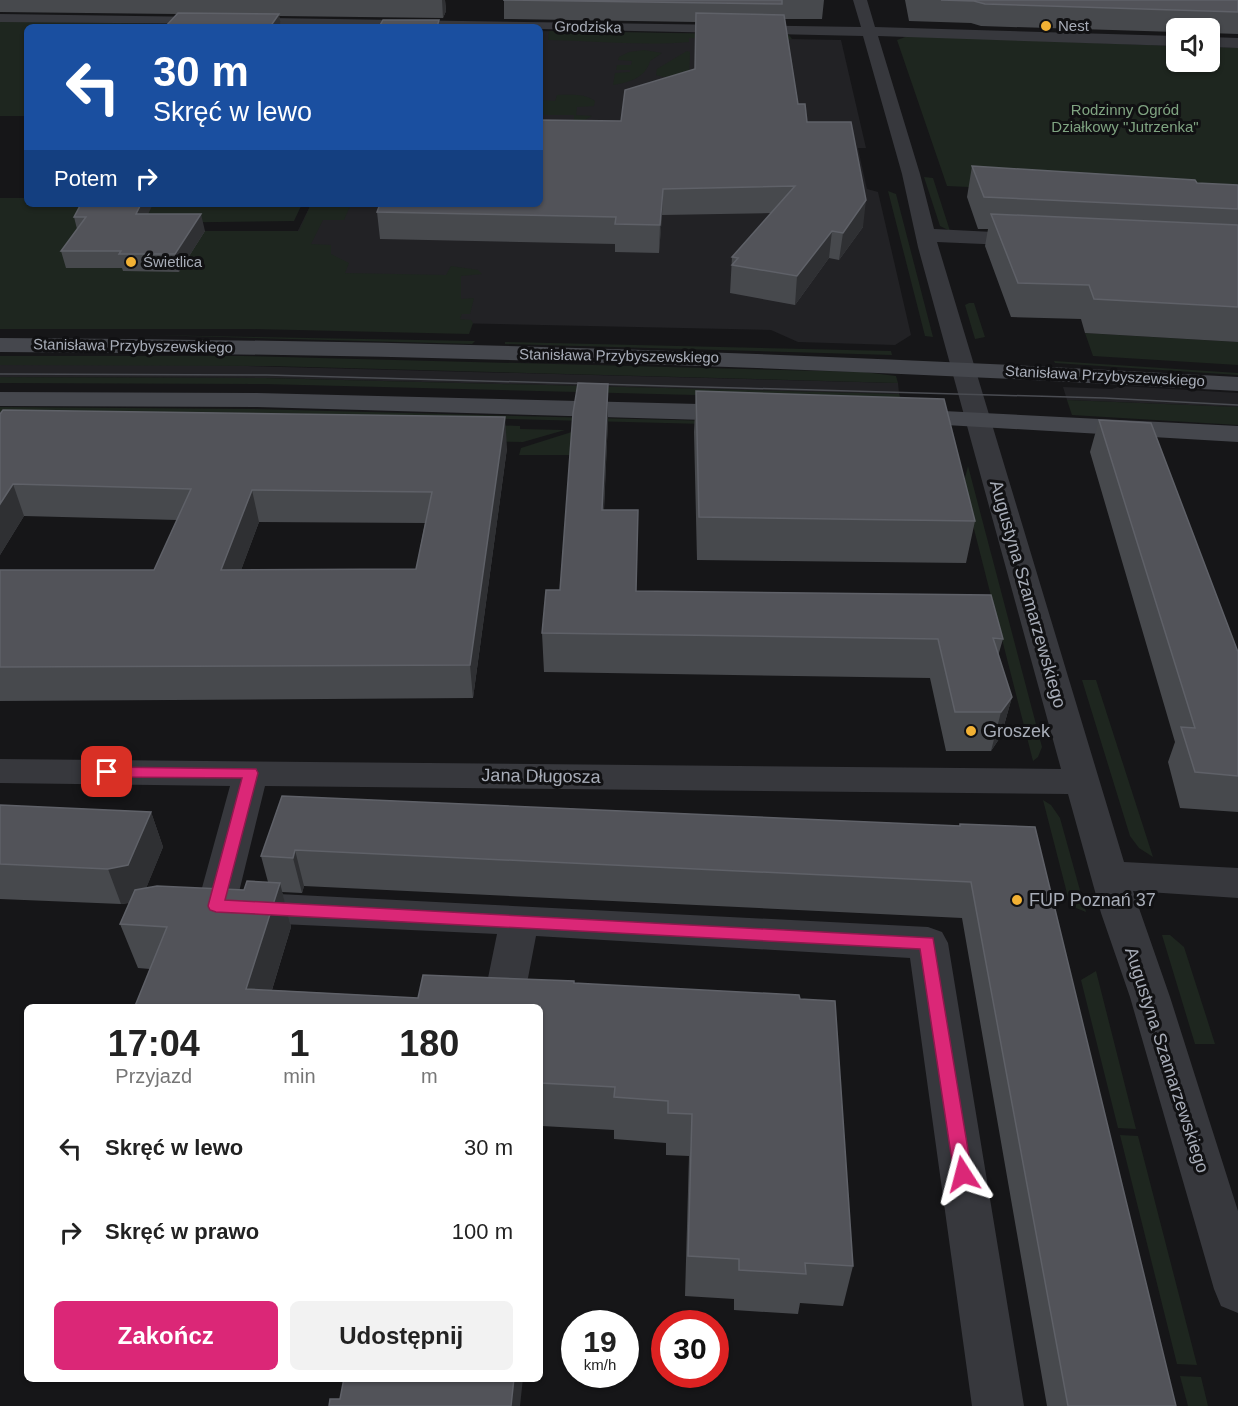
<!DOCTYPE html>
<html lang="pl">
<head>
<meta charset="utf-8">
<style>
  :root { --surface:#fff; --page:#f2f2f2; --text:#222; --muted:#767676; --accent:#db2777 }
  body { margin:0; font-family:Helvetica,sans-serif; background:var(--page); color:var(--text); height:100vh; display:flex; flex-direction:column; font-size:22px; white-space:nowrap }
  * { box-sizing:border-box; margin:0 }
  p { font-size:20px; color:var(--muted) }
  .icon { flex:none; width:33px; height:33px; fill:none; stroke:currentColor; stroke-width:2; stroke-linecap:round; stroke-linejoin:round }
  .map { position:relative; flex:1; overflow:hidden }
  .sheet { position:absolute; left:24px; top:1004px; width:519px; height:378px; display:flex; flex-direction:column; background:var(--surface); border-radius:9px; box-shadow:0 2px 4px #0004 }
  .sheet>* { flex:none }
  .banner { position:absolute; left:24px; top:24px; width:519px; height:183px; border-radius:9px; box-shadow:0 2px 4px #0004; background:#1a4fa0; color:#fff; overflow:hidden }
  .tools { position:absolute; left:1166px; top:18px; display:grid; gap:12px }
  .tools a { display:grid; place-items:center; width:54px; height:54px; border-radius:9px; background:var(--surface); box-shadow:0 2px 4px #0004; font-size:30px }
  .speed { position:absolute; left:561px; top:1310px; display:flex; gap:12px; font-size:30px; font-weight:700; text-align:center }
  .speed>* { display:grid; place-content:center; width:78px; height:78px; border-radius:50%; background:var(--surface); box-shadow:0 2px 4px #0004; line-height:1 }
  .speed small { font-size:15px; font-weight:400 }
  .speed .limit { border:9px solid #d22; background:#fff; color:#111 }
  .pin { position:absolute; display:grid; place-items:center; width:51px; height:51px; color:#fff; margin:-26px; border-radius:12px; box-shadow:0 3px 9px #0006 }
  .me { position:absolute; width:66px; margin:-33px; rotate:351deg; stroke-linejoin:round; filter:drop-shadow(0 0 4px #0008) }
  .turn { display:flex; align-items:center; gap:21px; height:126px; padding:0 30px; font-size:27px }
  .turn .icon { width:78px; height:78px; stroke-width:2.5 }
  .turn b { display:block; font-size:42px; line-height:51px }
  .then { display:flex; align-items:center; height:57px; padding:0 30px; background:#0003; gap:12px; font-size:22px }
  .eta { display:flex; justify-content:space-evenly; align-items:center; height:102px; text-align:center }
  .eta b { font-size:36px; font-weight:700; line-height:42px }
  .button { display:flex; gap:12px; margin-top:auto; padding:12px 30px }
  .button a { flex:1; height:69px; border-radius:9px; background:var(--accent); color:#fff; font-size:24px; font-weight:700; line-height:69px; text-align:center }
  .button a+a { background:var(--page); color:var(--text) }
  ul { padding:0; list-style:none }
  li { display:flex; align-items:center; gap:18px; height:84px; padding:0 30px }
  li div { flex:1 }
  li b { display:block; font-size:22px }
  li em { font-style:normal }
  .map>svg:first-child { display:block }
</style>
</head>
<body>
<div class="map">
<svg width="1238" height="1406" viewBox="0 0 1238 1406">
  <rect width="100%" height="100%" fill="#161618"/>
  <path fill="#222225" d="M 540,31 L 775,35 L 788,39 L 841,40 L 866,148 L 858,148 L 866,185 L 867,189 L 878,192 L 911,335 L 895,345 L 798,342 L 771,330 L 450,323 L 250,329 L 311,204 L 540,204 Z
    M 169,364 L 898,383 L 899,394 L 266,378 L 0,377 L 0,365 Z
    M 1121,386 L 1238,393 L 1238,407 L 1067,400 L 1063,387 L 1112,389 Z"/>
  <path fill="#1e261f" d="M 0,21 L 360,27 L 27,27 L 27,116 L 0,116 Z
    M 549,31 L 789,35 L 792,39 L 689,38 L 689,42 C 642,46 595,41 548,40 Z
    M 908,36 L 1176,46 L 1176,62 L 1209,62 L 1209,47 L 1238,48 L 1238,199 L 947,186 L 897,40 Z
    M 644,50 L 662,53 L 650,61 C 646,78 627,83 613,85 L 615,73 L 630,72 L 630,70 L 616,70 L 617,65 L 631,65 L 632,61 L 618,60 L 619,57 L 629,52 Z
    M 687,51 L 690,52 L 689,79 L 667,78 L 656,75 L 657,69 Z
    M 557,95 C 570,95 584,93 595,101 L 594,106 L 577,107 L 576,115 L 592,116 L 585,120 L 574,121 L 574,115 L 540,115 L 540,100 L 555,101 Z
    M 924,177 L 933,178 L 950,231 L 940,226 Z
    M 888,191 L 896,194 L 933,337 L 925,336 Z
    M 0,198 L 27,198 L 27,204 L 302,204 L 294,221 L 144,223 L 140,231 L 299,231 L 311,204 L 351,204 L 344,220 L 323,220 L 311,244 L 331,245 L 331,254 L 349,263 L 345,273 L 446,275 L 451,266 L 478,270 L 482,274 L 461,276 L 461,299 L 474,298 L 470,314 L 462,314 L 460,319 L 471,320 L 473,323 L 469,334 L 250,329 L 0,329 Z
    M 969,303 L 974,303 L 985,337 L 975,339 L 965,305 Z
    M 1085,333 L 1238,342 L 1238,365 L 1093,356 Z
    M 149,335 L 475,341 L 472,344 Z
    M 505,342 L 891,351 L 892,355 L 505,344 Z
    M 0,356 L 242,356 L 864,372 L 896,376 L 898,383 L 270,366 L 0,365 Z
    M 1054,361 L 1238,373 L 1238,375 L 1055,363 Z
    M 0,377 L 266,378 L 899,394 L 900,397 L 857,399 L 264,384 L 0,383 Z
    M 1067,400 L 1238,407 L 1238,425 L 1072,415 Z
    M 0,407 L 253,409 L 905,426 L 820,427 L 269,413 L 0,412 Z
    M 466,424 L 520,426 L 520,429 L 565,430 L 523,442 L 464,441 Z
    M 578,430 L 575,455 L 519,455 L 521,448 Z
    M 968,466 L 1042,747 L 1038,757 L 1033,761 L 963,486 Z
    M 1082,680 L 1096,680 L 1153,857 L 1139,848 L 1130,836 Z
    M 1043,800 L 1051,805 L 1060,818 L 1086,912 L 1076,908 L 1069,901 Z
    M 1162,935 L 1170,935 L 1184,947 L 1215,1044 L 1195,1044 Z
    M 1096,971 L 1136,1129 L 1118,1128 L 1081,980 Z
    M 1120,1135 L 1138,1136 L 1197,1365 L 1177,1364 Z
    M 1180,1376 L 1201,1377 L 1208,1406 L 1188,1406 Z"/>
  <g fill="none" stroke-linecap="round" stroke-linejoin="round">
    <path fill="#37383d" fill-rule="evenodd" d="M 853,0 L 867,0 L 875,27 L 1176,36 L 1176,46 L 878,36 L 920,174 L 934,229 L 1031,234 L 1038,236 L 1041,240 L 1038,244 L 1031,246 L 937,242 L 1124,862 L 1238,868 L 1238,898 L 1133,891 L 1170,997 L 1238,1211 L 1238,1313 L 1221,1306 L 1214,1289 L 1130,997 L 1101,913 L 1068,794 L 265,786 L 239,892 L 928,927 L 942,932 L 948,943 L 1024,1406 L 972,1406 L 910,958 L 536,936 L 528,978 L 522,990 L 508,995 L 494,990 L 488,978 L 497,934 L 216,921 L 202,917 L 197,906 L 230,786 L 0,783 L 0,759 L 1061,769 L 918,247 L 902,174 L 863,36 L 540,29 L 540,27 L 0,22 L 0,14 L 861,27 Z
      M 1209,37 L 1238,38 L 1238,48 L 1209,47 Z"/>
    <path fill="#45474d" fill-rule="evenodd" d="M 0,338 C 413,340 826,353 1238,377 L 1238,391 C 826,367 413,354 0,352 Z
      M 0,392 L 257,393 L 739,405 L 748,408 L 752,413 L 748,418 L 739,421 L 257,407 L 0,406 Z
      M 904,409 L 1238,426 L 1238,442 L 895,422 L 891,417 L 895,412 Z"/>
    <path stroke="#4a4c52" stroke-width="1.5" d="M 0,374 L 267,375 L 1104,398 L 1238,405"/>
  </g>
  <path fill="#47494d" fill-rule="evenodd" d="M 0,0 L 445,0 L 446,11 L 443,18 L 279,16 L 281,27 L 176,14 L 0,12 Z
    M 504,0 L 824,0 L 822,19 L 785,19 L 798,104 L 863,227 L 839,260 L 829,258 L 795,305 L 730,293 L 732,257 L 771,213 L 662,215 L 659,253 L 615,252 L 615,244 L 380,239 L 377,212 L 621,121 L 695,69 L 696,22 L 504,19 Z
    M 905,0 L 1238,0 L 1238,34 L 1209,33 L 1209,28 L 1176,28 L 1176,32 L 981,26 L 971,23 L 909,21 Z
    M 972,166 L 1197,183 L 1238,185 L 1238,342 L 1085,333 L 1081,319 L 1011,317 L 985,246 L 988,229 L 978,229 L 967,197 Z
    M 148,214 L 205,231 L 179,272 L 123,271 L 122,268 L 66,268 L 61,251 L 77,229 L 74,217 Z
    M 608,384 L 608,419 L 604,510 L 636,591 L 1003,639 L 998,656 L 1012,697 L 1001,736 L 991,751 L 946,751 L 930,678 L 544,672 L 542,633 L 560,590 Z
    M 696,391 L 975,521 L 966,563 L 697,560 L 694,432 Z
    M 0,414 L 507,448 L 473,698 L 0,701 L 0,570 L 154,570 L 177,520 L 24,516 L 0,555 ZM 259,522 L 425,523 L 416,569 L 241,570 Z
    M 1099,420 L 1238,652 L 1238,812 L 1180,808 L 1168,762 L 1175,742 L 1090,452 Z
    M 282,796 L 959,826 L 960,824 L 1176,1406 L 1047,1406 L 962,918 L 304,886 L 302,893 L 282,892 L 291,927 L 272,990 L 418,998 L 574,983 L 853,1266 L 843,1306 L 800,1303 L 798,1314 L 734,1310 L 734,1299 L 685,1296 L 689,1156 L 666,1155 L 666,1143 L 614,1139 L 614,1130 L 542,1126 L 540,1139 L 540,1006 L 135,1006 L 150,969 L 138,968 L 120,924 L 129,903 L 121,904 L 0,899 L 0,805 L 151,812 L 163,847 L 146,888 L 244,890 L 268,882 L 261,856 Z"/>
  <path fill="#2f3033" d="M 442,0 L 445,0 L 446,11 L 443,18 Z
    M 279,14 L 281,27 L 270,27 Z
    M 663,189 L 662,215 L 659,253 L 660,225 Z
    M 866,200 L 863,227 L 839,260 L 843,233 Z
    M 141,204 L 153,204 L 140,231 L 136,214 Z
    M 201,214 L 205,231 L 179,272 L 175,254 Z
    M 832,231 L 829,258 L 795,305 L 797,276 Z
    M 608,384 L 608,419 L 602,547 L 602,510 Z
    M 505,417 L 507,448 L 473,698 L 470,665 Z
    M 13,484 L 24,516 L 0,555 L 0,504 Z
    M 252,490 L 259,522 L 229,602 L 221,570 Z
    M 1012,697 L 1001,736 L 991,751 L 1001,712 Z
    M 151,812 L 163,847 L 141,901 L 121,904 L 108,869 Z
    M 295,850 L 304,886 L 302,893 L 293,858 Z
    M 280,883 L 291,927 L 267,1006 L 246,989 Z
    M 540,1101 L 542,1126 L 540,1139 Z
    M 514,1378 L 523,1378 L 520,1406 L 511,1406 Z"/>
  <path fill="#525359" stroke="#5f6168" stroke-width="1.5" fill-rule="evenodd" d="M 504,0 L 782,0 L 782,4 L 503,0 Z
    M 941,0 L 1238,0 L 1238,12 L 985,4 L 974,1 Z
    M 178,13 L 279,14 L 270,27 L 165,27 Z
    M 696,13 L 784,15 L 798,104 L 805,104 L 807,122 L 851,122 L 866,200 L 843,233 L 832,231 L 797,276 L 732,265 L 738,258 L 732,257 L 795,186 L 663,189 L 660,225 L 615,224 L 616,217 L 377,212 L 380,204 L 540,204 L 540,120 L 621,121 L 625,90 L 695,69 Z
    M 383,20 L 439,20 L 437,27 L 379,27 Z
    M 972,166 L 1195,180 L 1197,183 L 1238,185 L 1238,209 L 984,197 Z
    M 81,204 L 141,204 L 136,214 L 201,214 L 175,254 L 119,254 L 121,251 L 61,251 L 86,217 L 74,217 Z
    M 991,214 L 1238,225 L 1238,307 L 1094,299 L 1089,285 L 1018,283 Z
    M 578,383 L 608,384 L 602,510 L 638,510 L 636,591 L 991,595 L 1003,639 L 993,638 L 1012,697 L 1001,712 L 955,712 L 938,639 L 542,633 L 546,590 L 560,590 L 573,413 Z
    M 696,391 L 944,399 L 975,521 L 699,517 Z
    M 3,410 L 505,417 L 470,665 L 0,667 L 0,570 L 154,570 L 191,489 L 13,484 L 0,504 L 0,414 ZM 252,490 L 432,492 L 416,569 L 221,570 Z
    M 1099,420 L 1151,423 L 1238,652 L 1238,776 L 1195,772 L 1181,727 L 1195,728 Z
    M 282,796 L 960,826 L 960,824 L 1035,827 L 1176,1406 L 1068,1406 L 971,882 L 295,850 L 293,858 L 261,856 Z
    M 0,805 L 151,812 L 128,865 L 108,869 L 0,864 Z
    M 247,881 L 280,883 L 246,989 L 418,998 L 423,975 L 574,981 L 574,983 L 799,995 L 800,999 L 835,1001 L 853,1266 L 805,1263 L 806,1274 L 739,1270 L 739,1259 L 688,1256 L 692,1114 L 668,1113 L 668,1101 L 614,1097 L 615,1087 L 540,1083 L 540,1006 L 135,1006 L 167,927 L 120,924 L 135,890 L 157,886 L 244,890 Z
    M 344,1378 L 514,1378 L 511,1406 L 329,1406 L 330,1399 L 340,1399 Z"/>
  <path fill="#db2777" stroke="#8e194d" stroke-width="1.5" d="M 107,767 L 256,769 L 258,773 L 225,900 L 933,938 L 972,1174 L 970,1181 L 963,1183 L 956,1181 L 954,1174 L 920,949 L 216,912 L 210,910 L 208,906 L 242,778 L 107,777 L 100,772 Z"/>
  <g fill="#f2b134" stroke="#111113" stroke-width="2">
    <circle cx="1046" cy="26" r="6"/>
    <circle cx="131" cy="262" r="6"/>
    <circle cx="971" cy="731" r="6"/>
    <circle cx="1017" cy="900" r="6"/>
  </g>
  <g text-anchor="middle" stroke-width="6" stroke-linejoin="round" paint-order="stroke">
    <g font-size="15" fill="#a8adb8" stroke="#111113" text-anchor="start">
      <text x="1058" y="31">Nest</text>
      <text x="143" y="267">Świetlica</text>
    </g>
    <g font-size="15" fill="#a8adb8" stroke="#111113">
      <text transform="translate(588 27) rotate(1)" y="5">Grodziska</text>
      <text transform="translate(133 346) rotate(1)" y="5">Stanisława Przybyszewskiego</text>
      <text transform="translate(619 356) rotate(1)" y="5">Stanisława Przybyszewskiego</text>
      <text transform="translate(1105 376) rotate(3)" y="5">Stanisława Przybyszewskiego</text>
    </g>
    <g font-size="15" fill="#7fa381" stroke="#111113">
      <text x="1125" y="115">Rodzinny Ogród<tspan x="1125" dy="17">Działkowy "Jutrzenka"</tspan></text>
    </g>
    <g font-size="18" fill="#a8adb8" stroke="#111113">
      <text transform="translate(1028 594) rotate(74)" y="6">Augustyna Szamarzewskiego</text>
      <text transform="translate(541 776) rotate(1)" y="6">Jana Długosza</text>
      <text transform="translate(1167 1060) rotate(72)" y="6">Augustyna Szamarzewskiego</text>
    </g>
    <g font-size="18" fill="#a8adb8" stroke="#111113" text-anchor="start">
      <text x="983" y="737">Groszek</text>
      <text x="1029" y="906">FUP Poznań 37</text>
    </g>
  </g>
</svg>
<div class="tools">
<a><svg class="icon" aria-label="sound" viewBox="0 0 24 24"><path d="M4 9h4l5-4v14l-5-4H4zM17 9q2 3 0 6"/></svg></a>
</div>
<div class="speed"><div>19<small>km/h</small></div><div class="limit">30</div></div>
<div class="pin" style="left:107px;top:772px;background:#d93025"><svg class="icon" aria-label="arrive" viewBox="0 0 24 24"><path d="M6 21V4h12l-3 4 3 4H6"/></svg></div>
<svg class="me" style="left:963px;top:1174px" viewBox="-20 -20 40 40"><path d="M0-17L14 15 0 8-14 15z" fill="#db2777" stroke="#fff" stroke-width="4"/></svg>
<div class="banner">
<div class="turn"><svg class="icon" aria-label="left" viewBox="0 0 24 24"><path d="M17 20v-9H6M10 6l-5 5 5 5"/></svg><div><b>30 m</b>Skręć w lewo</div></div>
<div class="then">Potem<svg class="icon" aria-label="right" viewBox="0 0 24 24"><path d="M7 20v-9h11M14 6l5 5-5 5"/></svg></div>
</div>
<section class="sheet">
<div class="eta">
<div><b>17:04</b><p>Przyjazd</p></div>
<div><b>1</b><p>min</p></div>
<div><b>180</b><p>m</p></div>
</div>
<ul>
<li><svg class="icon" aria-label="left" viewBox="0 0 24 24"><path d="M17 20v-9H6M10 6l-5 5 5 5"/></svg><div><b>Skręć w lewo</b></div><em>30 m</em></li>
<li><svg class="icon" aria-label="right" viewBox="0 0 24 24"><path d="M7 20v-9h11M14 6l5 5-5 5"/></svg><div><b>Skręć w prawo</b></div><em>100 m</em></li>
</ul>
<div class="button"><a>Zakończ</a><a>Udostępnij</a></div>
</section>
</div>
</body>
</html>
